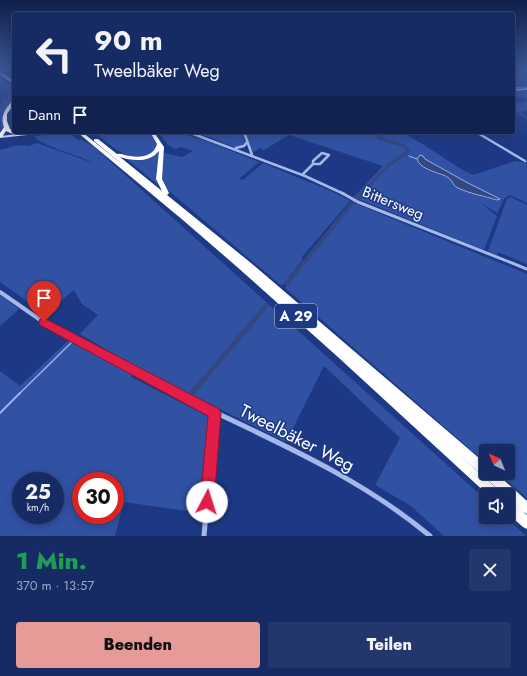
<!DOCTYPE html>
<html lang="de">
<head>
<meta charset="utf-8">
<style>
  :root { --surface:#162b64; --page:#23376d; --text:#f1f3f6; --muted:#9ea7bf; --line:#354778; --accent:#e69b98 }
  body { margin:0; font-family:Jost,sans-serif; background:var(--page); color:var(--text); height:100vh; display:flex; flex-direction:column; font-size:15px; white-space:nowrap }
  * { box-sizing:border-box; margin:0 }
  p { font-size:13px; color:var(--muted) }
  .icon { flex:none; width:22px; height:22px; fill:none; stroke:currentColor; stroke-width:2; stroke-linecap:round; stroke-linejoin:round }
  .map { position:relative; height:536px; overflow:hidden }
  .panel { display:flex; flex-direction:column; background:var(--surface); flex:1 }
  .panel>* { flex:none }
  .top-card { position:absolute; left:12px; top:12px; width:503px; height:122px; border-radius:4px; box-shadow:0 2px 10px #0003,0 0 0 1px var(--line); background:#162b64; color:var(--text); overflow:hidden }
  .needle { width:26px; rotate:316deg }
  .fabs { position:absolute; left:479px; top:444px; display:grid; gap:8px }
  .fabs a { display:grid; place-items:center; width:36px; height:36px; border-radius:4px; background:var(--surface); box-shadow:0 2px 10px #0003,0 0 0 1px var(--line); font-size:20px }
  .speed { position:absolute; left:12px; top:472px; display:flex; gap:8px; font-size:20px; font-weight:700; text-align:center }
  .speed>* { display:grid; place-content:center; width:52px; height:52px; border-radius:50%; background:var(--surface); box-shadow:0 2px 10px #0003,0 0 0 1px var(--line); line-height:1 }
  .speed small { font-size:10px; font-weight:400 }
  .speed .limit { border:6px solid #d22; background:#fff; color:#111 }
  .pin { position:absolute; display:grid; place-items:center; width:34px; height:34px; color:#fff; margin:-41px -17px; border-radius:50% 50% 50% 0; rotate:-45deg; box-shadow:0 0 4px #0007 }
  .pin .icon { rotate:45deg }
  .me { position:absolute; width:44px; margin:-22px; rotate:5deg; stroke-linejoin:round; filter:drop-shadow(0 0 3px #0008) }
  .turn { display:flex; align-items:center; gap:14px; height:84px; padding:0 16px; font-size:18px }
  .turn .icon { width:52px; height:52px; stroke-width:2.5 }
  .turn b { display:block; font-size:28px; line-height:34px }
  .then { display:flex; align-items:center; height:38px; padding:0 16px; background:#0003; gap:8px; font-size:15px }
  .round { display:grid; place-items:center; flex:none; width:42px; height:42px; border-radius:4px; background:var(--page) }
  .overview { display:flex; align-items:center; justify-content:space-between; height:68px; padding:0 16px }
  h1 { font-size:24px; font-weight:800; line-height:30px; color:#1e9e55 }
  .primary-button { display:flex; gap:8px; margin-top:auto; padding:8px 16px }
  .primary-button a { flex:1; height:46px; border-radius:4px; background:var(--accent); color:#111; font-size:16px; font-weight:800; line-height:46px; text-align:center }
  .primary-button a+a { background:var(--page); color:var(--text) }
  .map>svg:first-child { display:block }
</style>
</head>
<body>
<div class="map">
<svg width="527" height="536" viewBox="0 0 527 536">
  <rect width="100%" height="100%" fill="#1d3985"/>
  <path fill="#3151a3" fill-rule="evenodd" d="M 513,70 L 527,70 L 527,87 L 513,88 Z
    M 0,78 L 14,89 L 14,98 L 2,114 L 3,127 L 1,128 L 0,109 L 8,99 L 8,89 L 0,84 Z
    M 527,91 L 527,111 L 520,112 L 527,116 L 527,118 L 513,110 L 513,103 L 527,102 L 525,97 L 513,96 L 513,92 Z
    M 94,132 L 149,132 L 156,141 L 157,147 C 138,173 111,145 94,132 Z
    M 158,132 L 179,132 L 206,141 L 259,162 L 239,179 L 243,180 L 263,163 L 333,192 L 350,201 L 301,258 L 303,259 L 282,286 L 169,191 C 158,178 161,170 164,153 L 182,157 L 193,151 L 181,147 L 175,149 L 168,145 Z
    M 191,132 L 242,132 L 245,141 L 243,146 L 236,148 L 212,138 Z
    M 246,132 L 402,132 L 424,145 L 461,169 L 473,175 L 515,161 L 527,163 L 527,203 L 510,195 L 504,199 L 497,213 L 481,203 L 497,216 L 484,250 L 354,197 L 383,166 L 289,135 L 264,150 L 260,148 L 254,152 L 250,149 ZM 423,156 L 425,159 L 466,182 L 500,199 L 497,200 L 482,197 L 453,185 L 451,179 L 428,170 Z
    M 70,133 L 78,140 L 81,139 L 93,146 L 486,500 L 486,517 L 505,517 L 526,536 L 444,536 L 411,506 L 375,485 L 400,438 L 324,366 L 286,442 L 138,368 L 80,334 L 98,315 L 82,304 L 74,290 L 45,314 L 0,282 L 0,150 L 17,145 L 29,146 L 37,143 L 93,163 C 80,155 40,146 34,136 Z
    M 161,151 L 156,172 L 159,186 L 127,159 C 140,160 151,160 161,151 Z
    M 511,197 L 527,205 L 527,264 L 498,252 L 497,255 L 488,251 L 507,199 Z
    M 354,203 L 527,274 L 527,498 L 498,473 L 508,473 L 508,451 L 486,451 L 486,463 L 285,288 Z
    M 0,295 L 19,309 L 0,326 Z
    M 70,339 L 133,373 L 131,377 L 209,417 L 200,513 L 124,502 L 115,536 L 0,536 L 0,371 L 20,386 ZM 21,481 L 55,481 L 55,515 L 21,515 ZM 81,481 L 115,481 L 115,515 L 81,515 Z"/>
  <path fill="#334780" stroke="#98b1ec" d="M 420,155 L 423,156 L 425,159 L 466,182 L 500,199 L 497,200 C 484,196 471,194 458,188 C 451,185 454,179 443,175 C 435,172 419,168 417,159 Z"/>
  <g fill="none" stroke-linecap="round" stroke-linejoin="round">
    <path stroke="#98b1ec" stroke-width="1" d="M 513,88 L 527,87
      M 409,156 L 417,159"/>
    <path stroke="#98b1ec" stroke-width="1.5" d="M 19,394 L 71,343"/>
    <path stroke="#98b1ec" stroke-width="2" d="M 0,413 L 20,393"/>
    <path stroke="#334780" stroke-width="2.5" d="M 0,85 L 7,89 C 7,97 5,102 0,108
      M 513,111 L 527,118
      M 11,125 L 14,123"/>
    <path stroke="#334780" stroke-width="3" d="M 10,125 L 13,124
      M 0,127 L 0,129
      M 361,194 L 389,165 L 409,151 L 404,146 L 379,138 L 377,132"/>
    <path stroke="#334780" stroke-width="4" d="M 357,198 L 362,193
      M 288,282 L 353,202"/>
    <path stroke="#334780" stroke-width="5" d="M 287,283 L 289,281
      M 193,392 L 266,306"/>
    <path stroke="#a5b8ea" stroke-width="2.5" d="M 188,132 L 305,176 L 344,194
      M 244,132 L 252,155
      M 476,132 L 525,161
      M 236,148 L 244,146 L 247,142
      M 322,153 L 329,155 L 320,164 L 313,164 L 313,161 Z
      M 302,175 L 313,164"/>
    <path stroke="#a5b8ea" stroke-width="3" d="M 342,193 L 358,202 L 527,269"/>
    <path stroke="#a5b8ea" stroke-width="4" d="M 0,292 L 39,319 L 69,337 L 177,394"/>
    <path stroke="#a5b8ea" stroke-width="5" d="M 175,393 C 262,436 355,473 430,536
      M 204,536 L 215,413"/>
    <path fill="#d1dbf8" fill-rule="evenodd" d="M 527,88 L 527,90 L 513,91 L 513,89 Z
      M 37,132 L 48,132 L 46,133 L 0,138 L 0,136 Z"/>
    <path fill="#fff" fill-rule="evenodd" d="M 0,72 L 14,81 L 14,84 L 0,75 Z
      M 13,100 L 14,100 L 14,104 L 7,114 L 7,121 L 10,129 L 21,135 L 17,136 L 6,131 L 2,137 L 0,137 L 0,133 L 4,127 C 0,116 5,109 13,100 Z
      M 77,132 L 82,132 L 128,169 L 94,141 L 94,139 L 98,139 L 117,154 C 121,153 125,156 130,156 C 141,158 154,156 157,144 L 150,132 L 154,132 L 164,147 L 162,179 L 169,193 L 167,195 L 251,263 L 486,464 L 486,473 L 496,473 L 527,501 L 527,514 L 523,512 L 527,515 L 527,529 L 523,527 L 508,514 L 508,500 L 512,502 L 519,508 L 508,498 L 508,495 L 504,495 L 454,450 L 500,491 L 501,495 L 488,495 L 339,358 L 236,266 L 184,221 ZM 159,151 L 156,179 L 162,191 L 120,157 C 132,161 150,163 159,151 Z"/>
  </g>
  <linearGradient id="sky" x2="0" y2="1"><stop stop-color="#101f49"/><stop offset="0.48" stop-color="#3a5494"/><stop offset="1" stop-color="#3a5494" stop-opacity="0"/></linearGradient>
  <rect width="527" height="145" fill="url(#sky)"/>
  <path fill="#e11d48" stroke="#92132f" d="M 44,318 L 219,409 L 221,413 L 214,502 L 212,508 L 207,510 L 202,508 L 200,502 L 208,416 L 40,325 L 39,322 L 40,319 Z"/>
  <g text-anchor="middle" stroke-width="3" stroke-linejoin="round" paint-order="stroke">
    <rect fill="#1d3985" stroke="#bbc4da" stroke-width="1" x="275" y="304" width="42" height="24" rx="3"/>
    <g font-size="14" font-weight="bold" fill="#fff">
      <text x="296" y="321">A 29</text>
    </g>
    <g font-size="15" fill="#fff" stroke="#1d3985">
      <text transform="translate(393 203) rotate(22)" y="5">Bittersweg</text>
    </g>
    <g font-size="18" fill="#fff" stroke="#1d3985">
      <text transform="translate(297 438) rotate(27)" y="6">Tweelbäker Weg</text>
    </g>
  </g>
</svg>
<div class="fabs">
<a><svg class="needle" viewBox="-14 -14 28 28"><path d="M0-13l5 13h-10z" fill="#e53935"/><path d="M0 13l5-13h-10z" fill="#9ea7bf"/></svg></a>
<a><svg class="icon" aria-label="sound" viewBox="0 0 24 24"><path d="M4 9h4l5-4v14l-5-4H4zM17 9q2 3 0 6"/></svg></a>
</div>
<div class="speed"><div>25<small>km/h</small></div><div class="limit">30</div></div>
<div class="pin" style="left:44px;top:322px;background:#d93025"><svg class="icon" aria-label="arrive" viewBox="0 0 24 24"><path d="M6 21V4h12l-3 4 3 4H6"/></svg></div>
<svg class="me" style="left:207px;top:502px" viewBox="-20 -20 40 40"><circle r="19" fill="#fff"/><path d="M0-13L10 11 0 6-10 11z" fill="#e11d48"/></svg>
<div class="top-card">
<div class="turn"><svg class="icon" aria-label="left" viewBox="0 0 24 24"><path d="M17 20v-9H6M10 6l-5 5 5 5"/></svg><div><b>90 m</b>Tweelbäker Weg</div></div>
<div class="then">Dann<svg class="icon" aria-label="arrive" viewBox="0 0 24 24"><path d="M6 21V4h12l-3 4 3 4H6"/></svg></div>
</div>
</div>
<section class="panel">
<div class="overview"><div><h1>1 Min.</h1><p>370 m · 13:57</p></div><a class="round"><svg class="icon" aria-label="close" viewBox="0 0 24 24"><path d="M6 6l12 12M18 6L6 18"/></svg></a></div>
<div class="primary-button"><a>Beenden</a><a>Teilen</a></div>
</section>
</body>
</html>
